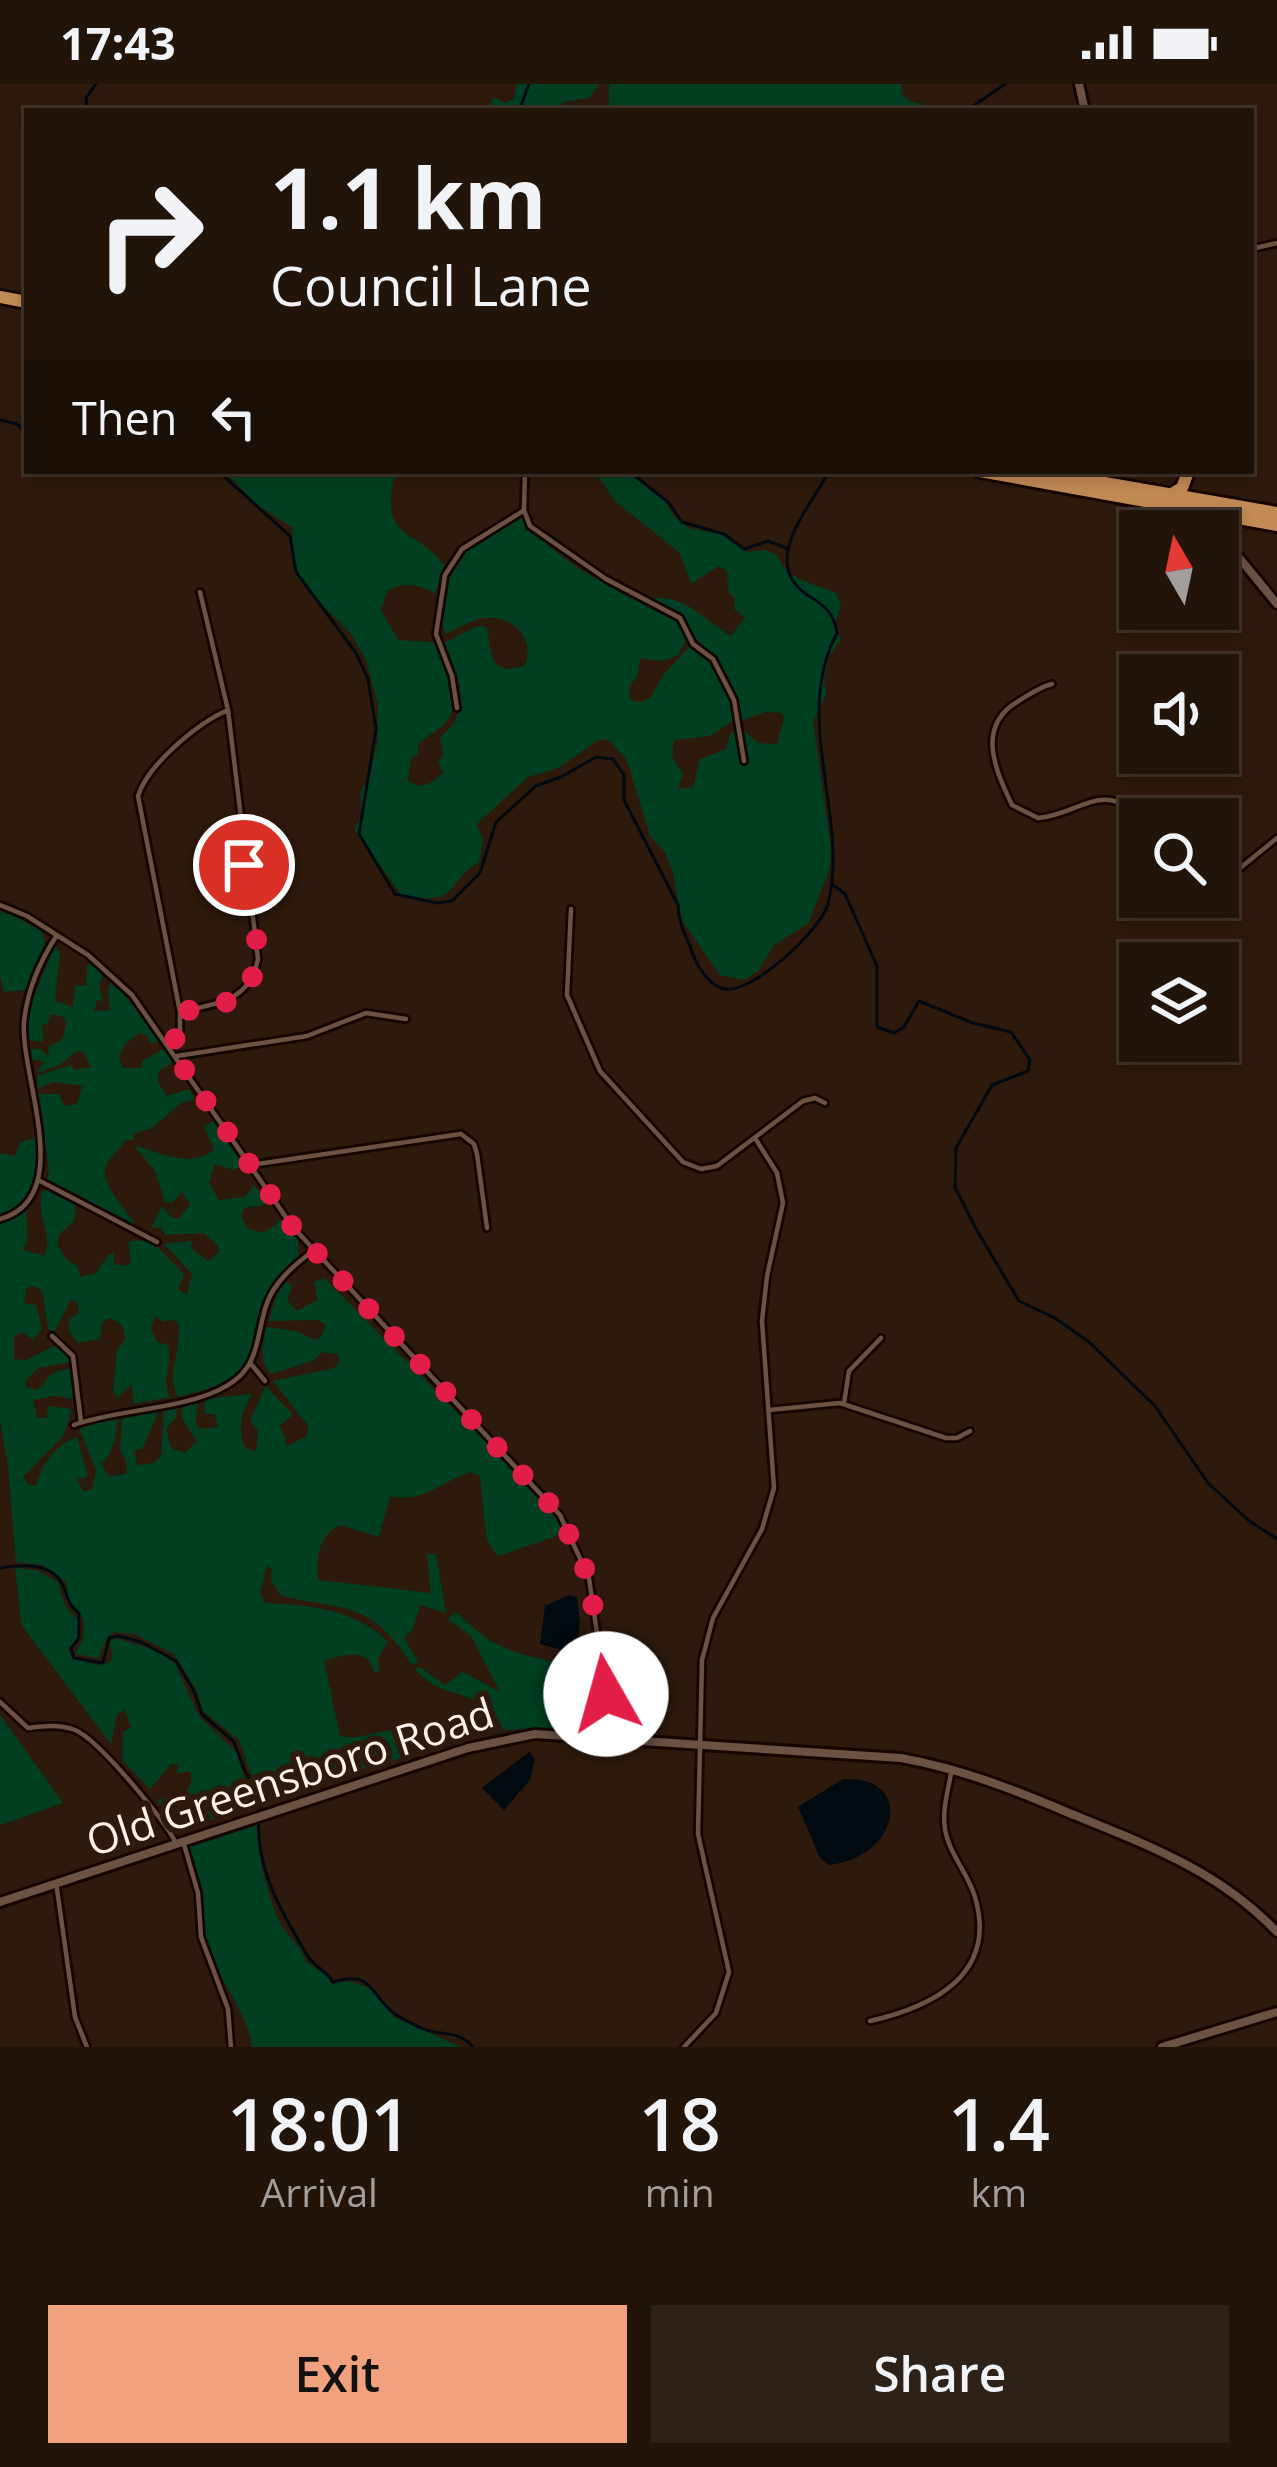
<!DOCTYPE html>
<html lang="en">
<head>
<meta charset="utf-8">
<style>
  :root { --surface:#221409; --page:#2e2117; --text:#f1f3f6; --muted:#a29e9c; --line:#3f332a; --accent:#f2a17e }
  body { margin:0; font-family:"Open Sans",sans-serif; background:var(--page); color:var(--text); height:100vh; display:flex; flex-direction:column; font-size:45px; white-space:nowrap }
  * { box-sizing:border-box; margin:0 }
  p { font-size:39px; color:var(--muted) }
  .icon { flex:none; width:66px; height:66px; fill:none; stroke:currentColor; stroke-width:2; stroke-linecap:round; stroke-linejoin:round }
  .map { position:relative; height:1963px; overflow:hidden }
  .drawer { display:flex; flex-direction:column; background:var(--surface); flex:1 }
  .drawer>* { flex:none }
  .banner { position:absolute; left:24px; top:24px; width:1230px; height:366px; border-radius:0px; box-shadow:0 6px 18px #0003,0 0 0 3px var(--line); background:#221409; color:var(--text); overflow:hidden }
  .needle { width:78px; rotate:351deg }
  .fabs { position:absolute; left:1119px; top:426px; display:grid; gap:24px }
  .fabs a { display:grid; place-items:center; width:120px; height:120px; border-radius:0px; background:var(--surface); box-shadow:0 6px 18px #0003,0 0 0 3px var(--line); font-size:60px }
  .pin { position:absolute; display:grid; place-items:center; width:102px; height:102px; color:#fff; margin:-51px; border:6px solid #fff; border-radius:50%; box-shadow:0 3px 12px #0007 }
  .me { position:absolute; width:132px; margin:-66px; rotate:353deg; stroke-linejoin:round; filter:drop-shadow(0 0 9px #0008) }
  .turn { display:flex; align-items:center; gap:42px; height:252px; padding:0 48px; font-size:54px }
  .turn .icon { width:156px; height:156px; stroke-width:2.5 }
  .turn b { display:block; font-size:84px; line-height:102px }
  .then { display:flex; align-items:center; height:114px; padding:0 48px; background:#0003; gap:24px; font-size:45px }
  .eta { display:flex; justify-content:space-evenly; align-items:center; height:204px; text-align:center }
  .eta b { font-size:72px; font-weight:600; line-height:84px }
  .action { display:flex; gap:24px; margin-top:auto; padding:24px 48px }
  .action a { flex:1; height:138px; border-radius:0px; background:var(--accent); color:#111; font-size:48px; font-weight:600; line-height:138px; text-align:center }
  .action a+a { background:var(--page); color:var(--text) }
  .status { display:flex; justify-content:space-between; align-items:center; height:84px; padding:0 60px; background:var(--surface); direction:ltr }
  .status svg { height:33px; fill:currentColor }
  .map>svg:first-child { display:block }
</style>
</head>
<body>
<div class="status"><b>17:43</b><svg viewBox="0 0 49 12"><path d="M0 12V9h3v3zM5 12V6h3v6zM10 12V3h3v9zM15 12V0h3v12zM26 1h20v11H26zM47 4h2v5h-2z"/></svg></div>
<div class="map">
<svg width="1277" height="1963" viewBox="0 0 1277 1963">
  <rect width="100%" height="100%" fill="#2e1a0c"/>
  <path fill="#003f22" d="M 517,0 L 600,0 L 589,14 L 563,18 L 560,27 L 488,27 L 493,13 L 506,19 L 514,14 Z
    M 609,0 L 903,0 L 901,9 L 909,17 L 948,27 L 609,27 Z
    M 225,387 L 404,387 L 394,395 C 379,456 417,444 445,482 L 435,509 C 417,501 406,497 387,507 L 381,526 L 398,556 L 433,558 C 443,579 464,613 448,635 C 441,646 427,651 418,661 L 418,670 L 411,674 L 408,696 C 421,707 431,700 443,689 L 438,678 L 443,671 L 440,653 C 476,626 458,594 444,559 L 477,542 L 487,543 C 491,568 489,595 525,581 C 537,549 504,525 473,537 C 464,540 455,546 446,550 C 439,537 440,526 444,512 C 462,450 478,463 523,430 C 537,470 639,519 678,535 L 688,553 L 677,572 L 661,577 L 640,574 L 638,591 L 629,603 L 631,616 L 641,618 L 650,614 L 664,590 L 690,562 C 718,575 728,607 736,635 L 710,652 L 674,656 L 672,673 L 683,689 L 678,705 L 693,703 L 700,675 L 726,665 L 730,650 L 737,645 L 741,679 L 746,678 L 741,644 L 758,659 L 777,660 L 784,634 L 781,629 L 765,628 L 741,637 L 729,596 L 715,573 L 696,559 L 681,532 L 650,515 C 684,508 705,537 731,552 L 745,533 L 734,525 L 735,515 L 728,507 L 727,487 L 719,482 L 691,500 L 680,469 L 615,417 L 594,387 L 626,387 L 664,416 L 674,433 L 689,444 L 723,451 L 746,468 L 765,466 L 777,471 C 789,498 811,498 836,509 L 841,520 L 834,544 L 841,555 L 829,572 L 824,596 L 826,610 L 813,638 L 831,765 L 830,784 L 808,840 L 774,861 L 758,887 L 744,896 L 720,891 L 683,838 L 672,786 L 665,768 L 650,752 L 627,676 L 610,657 L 600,655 L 558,684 L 528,693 L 480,737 L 477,741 L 483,756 L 479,779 C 459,787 457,805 442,812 C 433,816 412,813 402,812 L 354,745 L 361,732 L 361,706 L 370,692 L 378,655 L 378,620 L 366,576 L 351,550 L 296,493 L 292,443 L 257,421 Z
    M 0,825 L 42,847 L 45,859 L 26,906 L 4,908 L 0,891 Z
    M 55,861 L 60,869 L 55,917 L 73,923 L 75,901 L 86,902 L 87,883 L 93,878 L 104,888 L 99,902 L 103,917 L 97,916 L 94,927 L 110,926 L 108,905 L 113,896 L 162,958 L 150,959 L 147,951 L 140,949 L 125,960 L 119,974 L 123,984 L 141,984 L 142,977 L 165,964 L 173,978 L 159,987 L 158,999 L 167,1012 L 189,1005 L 195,1015 L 181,1019 L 152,1044 L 135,1049 L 133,1056 L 126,1056 C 120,1064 112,1072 107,1079 C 96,1098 127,1124 134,1139 L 126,1139 L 77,1110 L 47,1098 L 49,1085 L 38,1010 L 59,1010 L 64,1022 L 77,1020 L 82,1002 L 55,998 L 38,1004 L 37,992 L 71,981 L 75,986 L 91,983 L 82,967 L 76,968 L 58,982 L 36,989 L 45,978 L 31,975 L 30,966 L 39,964 L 48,972 L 49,962 L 62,956 L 66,941 L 64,933 L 51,930 L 48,940 L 42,941 L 43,958 L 27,956 L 29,925 Z
    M 214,1037 L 243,1081 L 234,1086 L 215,1080 L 209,1099 L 219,1116 L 245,1113 L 254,1101 L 269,1120 L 244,1124 L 241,1132 L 247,1144 L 264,1149 L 281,1136 L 298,1156 L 298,1173 C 287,1186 275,1197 268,1212 C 256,1239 258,1273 233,1292 C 218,1304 196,1308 178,1313 C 165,1288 183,1265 178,1239 L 172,1235 L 164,1238 L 155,1231 L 151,1245 L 157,1258 L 168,1261 C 173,1280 161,1294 170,1313 L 134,1320 L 132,1300 L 118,1313 L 113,1308 L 117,1266 L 125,1256 C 124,1244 122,1239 110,1234 L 103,1237 L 99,1255 L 78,1259 L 69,1247 L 69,1235 L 79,1229 L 77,1217 L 71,1216 L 54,1248 L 48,1244 L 42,1206 L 32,1202 L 26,1205 L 24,1219 L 36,1221 L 42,1244 L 33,1256 L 22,1248 L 14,1253 L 14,1275 L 26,1276 L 58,1260 L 69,1269 L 71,1278 L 38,1284 L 25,1297 L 26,1303 L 37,1306 C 54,1290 45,1289 74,1284 L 72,1315 L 55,1312 L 33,1316 L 37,1334 L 47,1334 L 48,1322 L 72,1325 L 63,1352 L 24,1392 L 27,1400 L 36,1402 C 40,1380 59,1359 77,1353 L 88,1393 L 77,1395 L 83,1407 L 92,1406 L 96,1387 L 79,1343 L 118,1333 C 117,1348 113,1372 101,1380 L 109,1393 L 127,1389 L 126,1376 L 120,1366 L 122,1334 L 160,1324 L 142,1365 L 134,1366 L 137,1381 L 154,1379 L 161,1372 L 164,1324 L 177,1321 L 176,1333 L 166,1345 L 171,1364 L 185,1369 L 197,1357 L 182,1335 L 182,1319 L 198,1315 L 196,1338 L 199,1345 L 218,1343 L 214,1330 L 205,1330 L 204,1315 L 252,1310 C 241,1329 237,1343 245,1364 L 256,1368 L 258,1347 L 250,1336 L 266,1302 L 293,1331 L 280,1341 L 287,1362 L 307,1352 L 308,1342 L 273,1297 L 334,1284 L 340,1277 L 337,1270 L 322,1268 L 314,1276 L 272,1290 C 257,1278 263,1259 266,1243 L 296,1247 L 315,1256 L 321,1253 L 326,1241 L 318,1236 L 269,1237 L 278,1206 L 287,1197 L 292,1202 L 287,1216 L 296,1227 L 318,1216 L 314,1198 L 324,1194 L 544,1416 L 565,1449 L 498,1472 L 487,1457 L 480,1392 L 471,1388 C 438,1399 424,1419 390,1412 L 379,1453 L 340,1441 C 318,1453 316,1473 318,1496 L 431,1509 L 427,1469 L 436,1471 L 446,1529 L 420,1521 L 413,1545 L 404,1554 L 418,1578 L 412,1581 C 372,1518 347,1526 281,1512 L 271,1497 L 272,1485 L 267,1482 L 260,1508 L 265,1519 C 309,1521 356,1525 388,1558 L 378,1574 L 379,1587 L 374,1588 C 368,1562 342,1571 324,1577 L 340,1652 C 365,1658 388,1639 413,1650 L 414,1670 L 268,1713 L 264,1701 L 254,1698 L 239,1656 L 204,1628 L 197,1607 L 174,1570 L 135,1550 L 114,1548 L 108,1552 L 98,1574 L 75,1570 L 84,1553 L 84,1536 L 69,1516 L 66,1498 L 43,1481 L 16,1478 L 8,1382 L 0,1336 L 0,1139 L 26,1125 L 27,1157 L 23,1166 L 45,1172 C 53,1144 36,1135 42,1108 L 47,1105 L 76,1115 L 74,1138 L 60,1149 L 57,1160 L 66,1175 L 78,1183 L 80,1193 L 96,1189 L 109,1170 L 114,1169 L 114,1180 L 126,1182 L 131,1178 L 128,1158 C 152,1149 168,1175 184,1190 L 178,1205 L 187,1211 L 192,1190 L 164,1160 L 192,1157 L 191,1164 L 208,1177 L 219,1168 L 218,1162 L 204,1149 L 165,1151 L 161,1143 L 151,1144 L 162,1122 L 171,1133 L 178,1135 L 190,1121 L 182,1108 L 172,1119 L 165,1118 L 155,1087 L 134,1062 C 160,1067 187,1086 214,1066 L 204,1042 Z
    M 37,1054 C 41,1086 34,1120 0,1131 L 0,1069 L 15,1072 L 20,1058 Z
    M 15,1484 L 36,1486 L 58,1498 L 65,1522 L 78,1537 L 77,1554 L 68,1565 L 72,1574 L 96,1581 L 109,1579 L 113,1574 L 110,1558 L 116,1554 L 160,1568 L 175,1580 L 199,1632 L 236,1668 L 244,1694 L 257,1704 L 257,1716 L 229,1723 L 221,1733 L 178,1746 L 157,1716 L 184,1710 L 191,1700 L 191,1688 L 177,1689 L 179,1680 L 171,1680 L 150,1705 L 123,1677 L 123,1648 L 131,1644 L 125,1626 L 117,1630 L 111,1660 L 22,1542 Z
    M 455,1528 C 467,1537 480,1551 493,1558 C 524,1575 564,1581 598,1581 L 606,1647 L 535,1644 L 504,1646 C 482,1599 447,1622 415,1585 L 420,1583 L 445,1601 L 463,1588 L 500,1608 L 471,1552 L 448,1535 Z
    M 0,1631 L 63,1719 L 0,1741 Z
    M 257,1739 C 255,1764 270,1825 284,1845 C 292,1857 302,1864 306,1878 L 328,1892 L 331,1900 L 348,1897 L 359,1900 L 370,1905 L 394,1933 L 461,1963 L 252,1963 C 246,1922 214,1892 205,1854 C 201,1839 203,1822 201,1806 C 198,1790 193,1776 187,1761 Z"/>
  <path fill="#010911" d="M 569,1511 L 577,1513 L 580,1539 L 576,1570 L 540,1560 L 545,1522 Z
    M 529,1668 L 535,1674 L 530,1696 L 504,1726 L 482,1704 Z
    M 843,1695 C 918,1692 897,1775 829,1781 L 820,1774 L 798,1723 Z"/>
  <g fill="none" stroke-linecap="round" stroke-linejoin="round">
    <path stroke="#010911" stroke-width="3" d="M 87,27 L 86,14 L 96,0
      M 519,27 L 529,0
      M 966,27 L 1005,0
      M 0,336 L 17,340 L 27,350
      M 218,387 L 290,452 L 296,488 L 356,569 L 368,595 L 376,645 L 359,750 L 395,810 L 437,819 L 452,817 L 480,789 L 496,738 L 536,702 L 561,693 L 596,673 L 613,675 L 624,691 L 624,716 L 678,821 C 678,838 685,849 691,865 C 696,880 708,902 725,905 C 752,910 821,846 828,820 C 850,732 791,637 837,549 C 834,529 825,522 809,512 C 758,480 809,425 829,387
      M 629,387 L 669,419 L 682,438 L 724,450 L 744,465 L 768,457 L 786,464
      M 832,800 L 845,810 L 877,882 L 877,943 L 894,949 L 904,943 L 919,917 L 973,939 L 1011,948 L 1030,976 L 1028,987 L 992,1001 L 956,1064 L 955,1103 L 975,1143 L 1019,1217 L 1055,1234 L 1089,1258 L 1155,1322 L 1208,1399 L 1248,1436 L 1277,1455
      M 0,1484 C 23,1480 54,1478 64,1504 C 69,1517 68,1520 79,1529 L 79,1554 L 71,1565 L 74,1574 L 103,1579 L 109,1554 L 119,1552 L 141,1558 L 176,1577 L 193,1605 L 202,1630 L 234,1658 L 245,1687 L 252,1699 L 262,1704 L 262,1727
      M 259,1737 C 256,1786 283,1831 307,1871 C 313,1882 326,1886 333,1898 C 374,1885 370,1912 395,1930 C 402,1935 413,1940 421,1944 C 441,1953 458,1945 473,1963"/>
    <defs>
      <path id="minor" d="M 1251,165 L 1277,159
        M 525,387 L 524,426 L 530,442 L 606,495 L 680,534 L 693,560 L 713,575 L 734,616 L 744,677
        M 1052,600 C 1039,603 1029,611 1017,618 C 976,643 995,685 1012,721 L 1038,734 C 1080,731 1102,694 1142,735
        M 457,624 L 452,592 L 436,550 L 445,491 L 462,465 L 523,427
        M 1218,802 L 1277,754
        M 0,821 L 27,832 L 88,871 L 132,911 L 292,1142 L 560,1431 L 589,1494 L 612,1653
        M 571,825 L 567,911 L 600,987 L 683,1078 L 701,1085 L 717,1082 L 803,1017 L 815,1014 L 825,1019
        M 180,928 C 217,919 250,918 258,875 L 228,626 L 200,508
        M 170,961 L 180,948 L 180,928 L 138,712 C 148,680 198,639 228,626
        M 177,972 L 307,952 L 366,929 L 406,935
        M 250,1081 L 461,1050 L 474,1060 L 477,1070 L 487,1144
        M 40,1097 L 157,1158
        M 0,1135 C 77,1114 20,993 24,938 C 27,907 40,877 57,851
        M 52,1252 L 73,1272 L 81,1338
        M 251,1280 L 265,1297
        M 844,1319 L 849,1287 L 881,1254
        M 769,1326 L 840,1319 L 946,1354 L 957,1354 L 970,1347
        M 74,1341 C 121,1323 206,1326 241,1291 C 259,1273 258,1245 266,1222 C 273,1199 294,1181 313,1167
        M 0,1618 L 28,1644 C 44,1642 59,1640 75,1646 C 99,1656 163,1734 176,1759
        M 183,1757 L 198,1809 L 201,1853 L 228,1925 L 231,1963
        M 56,1798 L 75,1933 L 87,1963
        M 870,1937 C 932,1923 998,1891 975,1813 C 968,1789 949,1770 945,1745 C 942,1725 948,1708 951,1689
        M 684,1963 L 716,1929 L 729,1888 L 698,1750 L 702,1576 L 713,1534 L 762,1445 L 774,1404 L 762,1237 L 767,1192 L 783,1119 L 777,1089 L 755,1054"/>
      <path id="tertiary" d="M 1079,0 L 1085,27
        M 1218,448 L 1277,520
        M 0,1818 L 468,1664 L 535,1650 L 901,1674 C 961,1685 1013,1705 1069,1729 C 1147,1761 1218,1786 1277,1848
        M 1162,1963 L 1277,1928"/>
      <path id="trunk" d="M 0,213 L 27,218
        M 980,387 L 1277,441
        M 1036,387 L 1277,429
        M 1172,410 L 1182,404 L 1188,388"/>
    </defs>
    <use href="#minor" stroke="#150400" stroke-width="10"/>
    <use href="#tertiary" stroke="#150400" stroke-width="14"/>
    <use href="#trunk" stroke="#150400" stroke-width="18"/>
    <use href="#minor" stroke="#6b5243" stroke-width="4.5"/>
    <use href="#tertiary" stroke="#6b5243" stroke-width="8"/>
    <use href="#trunk" stroke="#c28a54" stroke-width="12"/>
  </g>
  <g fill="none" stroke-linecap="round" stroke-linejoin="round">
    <path stroke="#e11d48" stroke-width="21" stroke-dasharray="0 37.8" d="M 244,781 C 250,816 274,892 235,914 C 220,923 198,924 180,928 L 180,948 L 169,963 L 292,1142 L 560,1431 L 589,1494 L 606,1610"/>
  </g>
  <g text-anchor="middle" stroke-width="12" stroke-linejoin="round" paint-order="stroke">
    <g font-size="42" fill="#fdf1ea" stroke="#2e1a0c">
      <text transform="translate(290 1693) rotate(-18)" y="15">Old Greensboro Road</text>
    </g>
  </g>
</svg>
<div class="fabs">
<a><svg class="needle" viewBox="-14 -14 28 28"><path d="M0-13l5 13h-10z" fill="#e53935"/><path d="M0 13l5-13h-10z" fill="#a29e9c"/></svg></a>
<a><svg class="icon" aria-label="sound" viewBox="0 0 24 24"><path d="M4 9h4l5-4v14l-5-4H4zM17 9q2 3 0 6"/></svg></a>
<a><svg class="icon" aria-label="search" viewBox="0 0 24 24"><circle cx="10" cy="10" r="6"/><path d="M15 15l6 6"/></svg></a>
<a><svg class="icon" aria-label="layers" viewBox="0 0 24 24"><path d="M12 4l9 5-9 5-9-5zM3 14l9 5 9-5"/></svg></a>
</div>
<div class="pin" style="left:244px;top:781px;background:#d93025"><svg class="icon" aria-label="arrive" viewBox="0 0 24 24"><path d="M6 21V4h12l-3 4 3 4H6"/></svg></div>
<svg class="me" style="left:606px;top:1610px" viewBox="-20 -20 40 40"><circle r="19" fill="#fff"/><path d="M0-13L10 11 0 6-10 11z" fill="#e11d48"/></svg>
<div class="banner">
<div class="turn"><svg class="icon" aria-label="right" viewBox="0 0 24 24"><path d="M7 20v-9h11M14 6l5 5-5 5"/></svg><div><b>1.1 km</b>Council Lane</div></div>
<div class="then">Then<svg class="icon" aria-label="left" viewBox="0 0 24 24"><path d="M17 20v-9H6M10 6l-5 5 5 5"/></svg></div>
</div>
</div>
<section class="drawer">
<div class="eta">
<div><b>18:01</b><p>Arrival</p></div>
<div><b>18</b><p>min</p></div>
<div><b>1.4</b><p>km</p></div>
</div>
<div class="action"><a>Exit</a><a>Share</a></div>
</section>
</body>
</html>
